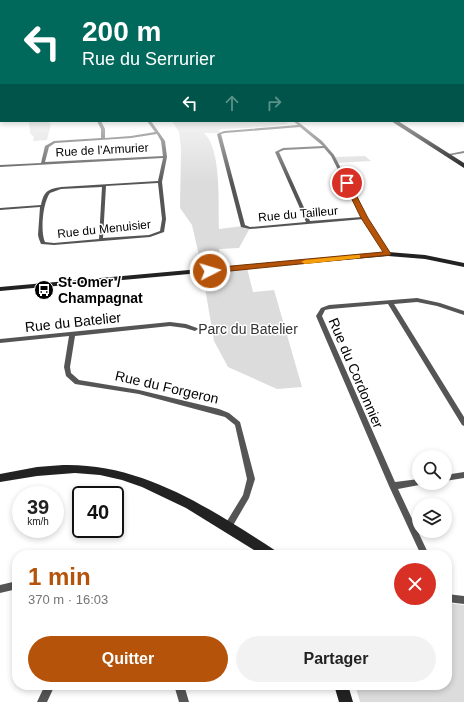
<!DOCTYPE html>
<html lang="fr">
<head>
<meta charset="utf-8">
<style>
  :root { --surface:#fff; --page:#f2f2f2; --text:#222; --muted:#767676; --accent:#b45309 }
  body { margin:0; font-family:Arial,sans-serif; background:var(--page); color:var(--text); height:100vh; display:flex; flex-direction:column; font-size:15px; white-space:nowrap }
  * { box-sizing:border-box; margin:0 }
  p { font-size:13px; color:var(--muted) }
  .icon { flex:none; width:22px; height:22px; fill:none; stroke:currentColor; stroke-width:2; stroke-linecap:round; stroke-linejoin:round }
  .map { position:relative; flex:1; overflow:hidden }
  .sheet { position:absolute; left:12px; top:550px; width:440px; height:140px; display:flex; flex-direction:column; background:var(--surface); border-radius:16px; box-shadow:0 2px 6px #0003 }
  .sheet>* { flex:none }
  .guide { position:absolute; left:0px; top:0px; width:464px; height:122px; box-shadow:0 2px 6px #0003; background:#00695c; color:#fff; overflow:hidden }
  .buttons { position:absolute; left:412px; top:450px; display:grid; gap:8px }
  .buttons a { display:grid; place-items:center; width:40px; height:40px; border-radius:50%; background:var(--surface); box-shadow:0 2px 6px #0003; font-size:20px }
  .speed { position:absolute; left:12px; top:486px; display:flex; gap:8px; font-size:20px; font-weight:700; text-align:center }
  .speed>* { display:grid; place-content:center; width:52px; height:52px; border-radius:50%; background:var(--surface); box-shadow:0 2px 6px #0003; line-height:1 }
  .speed small { font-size:10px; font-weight:400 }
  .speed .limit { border:2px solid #111; border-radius:6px; background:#fff; color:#111 }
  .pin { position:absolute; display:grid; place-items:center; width:34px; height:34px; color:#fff; margin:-17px; border:2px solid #fff; border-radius:50%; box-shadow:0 1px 4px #0007 }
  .me { position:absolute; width:44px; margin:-22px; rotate:85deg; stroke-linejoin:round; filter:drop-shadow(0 0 3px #0008) }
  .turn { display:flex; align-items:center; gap:14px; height:84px; padding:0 16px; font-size:18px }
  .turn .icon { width:52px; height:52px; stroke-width:2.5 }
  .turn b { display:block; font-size:28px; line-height:34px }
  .lanes { display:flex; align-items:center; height:38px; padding:0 16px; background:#0003; justify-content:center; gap:20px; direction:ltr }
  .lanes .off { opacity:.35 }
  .round { display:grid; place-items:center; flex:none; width:42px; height:42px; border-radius:21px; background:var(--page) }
  .headline { display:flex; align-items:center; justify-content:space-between; height:68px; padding:0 16px }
  h1 { font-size:24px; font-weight:600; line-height:30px; color:var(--accent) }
  .primary-button { display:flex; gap:8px; margin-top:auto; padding:8px 16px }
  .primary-button a { flex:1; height:46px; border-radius:24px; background:var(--accent); color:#fff; font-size:16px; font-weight:600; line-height:46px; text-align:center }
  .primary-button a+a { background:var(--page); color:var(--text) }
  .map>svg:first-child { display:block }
</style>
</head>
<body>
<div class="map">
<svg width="464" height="702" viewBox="0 0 464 702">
  <rect width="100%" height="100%" fill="#fff"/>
  <path fill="#dcdcdc" d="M 38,121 L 47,121 L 51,124 L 47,140 L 33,141 L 34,137 L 30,133 L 29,122 Z
    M 172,121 L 285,121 L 288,124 L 265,127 L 222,129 L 219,130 L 220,133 L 204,133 C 222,149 218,205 219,229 L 243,226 L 250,228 L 239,248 L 219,249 L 222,269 L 247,268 L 253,292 L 274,290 L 302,387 L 277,389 L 228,367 L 214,341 L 201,264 L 192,225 L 180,208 L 181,148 L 179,132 Z
    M 365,156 L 371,161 L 337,163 L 334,157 Z
    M 447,603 L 464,605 L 464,702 L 360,702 L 355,685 L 447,685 Z"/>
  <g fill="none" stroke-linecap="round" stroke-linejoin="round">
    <path fill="#555" fill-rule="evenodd" d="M 463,94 L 464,94 L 464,96 L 463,96 Z
      M 463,112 L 464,112 L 464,114 L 463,114 Z
      M 0,116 L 1,116 L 1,118 L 0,118 Z
      M 463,120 L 464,120 L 464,123 L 461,121 L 463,121 Z
      M 97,121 L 101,121 L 105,129 L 105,138 L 131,136 L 155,132 L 147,121 L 151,121 L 165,141 L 167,157 L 162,182 L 166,219 L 164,232 L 150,237 L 54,245 L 41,244 L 39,239 L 38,235 L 40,207 L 0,210 L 0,208 L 41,205 C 44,191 48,189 61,187 L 158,181 L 163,158 L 0,167 L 0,165 L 41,163 L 45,146 L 54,141 L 101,138 L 101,129 ZM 157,134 L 161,141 L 163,156 L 45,162 L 49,147 L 55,143 L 131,138 ZM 158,183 L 162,219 L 160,231 L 149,235 L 103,238 L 106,186 ZM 102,187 L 99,239 L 54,243 L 45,242 C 40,231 43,202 50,193 L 61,189 Z
      M 293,121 L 297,121 L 322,141 L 334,155 L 367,218 L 390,254 L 390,255 L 386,255 L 364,219 L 250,229 L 241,227 L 217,134 L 224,131 L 298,125 ZM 300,127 L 323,146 L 283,148 L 275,152 L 306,222 L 250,227 L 245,225 L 221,134 L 225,133 ZM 324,148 L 331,156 L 362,217 L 310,221 L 279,152 L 284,150 Z
      M 464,151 L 464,153 L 446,156 L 444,155 Z
      M 417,298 L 440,303 L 464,311 L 464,315 L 437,306 L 417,302 L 394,304 L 464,417 L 464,426 L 462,425 L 388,304 L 330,309 L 325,310 L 322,316 L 395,482 L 419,479 L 419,483 L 422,483 L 422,484 L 419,485 L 398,489 L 429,555 L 421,555 L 389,486 L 316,316 L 321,308 L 329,305 Z
      M 170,322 L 186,324 L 197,328 L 198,329 L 195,331 L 185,328 L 170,326 L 75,336 L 70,367 L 71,373 L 79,380 L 139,390 L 219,409 L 229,413 L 240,422 L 255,479 L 249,498 L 231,529 L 228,530 L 225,529 L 224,526 L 243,495 L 247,479 L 235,425 L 225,417 L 139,394 L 75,384 L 66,376 L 64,367 L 69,336 L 0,343 L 0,339 Z
      M 464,472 L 464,478 L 445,481 L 445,475 Z
      M 17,581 L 17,589 L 0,593 L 0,585 Z
      M 447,594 L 464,596 L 464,604 L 447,602 Z
      M 45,685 L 55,685 L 47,702 L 37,702 Z
      M 174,685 L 184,685 L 189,702 L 179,702 Z"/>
    <path fill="#222" fill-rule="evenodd" d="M 388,252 L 425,255 L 464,263 L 464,267 L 425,259 L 388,256 L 0,291 L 0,287 Z
      M 63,465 C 143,463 211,509 276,551 L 278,555 L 262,555 L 186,508 L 142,487 L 122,480 L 100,475 L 75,473 L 37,476 L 0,482 L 0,474 L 37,467 Z
      M 334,685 L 348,685 L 353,702 L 339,702 Z"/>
    <path fill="#000" fill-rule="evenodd" d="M 391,121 L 398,121 L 464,163 L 464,168 Z"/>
  </g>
  <linearGradient id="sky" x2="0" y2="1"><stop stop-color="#8cadcc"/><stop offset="0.47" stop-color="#fff"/><stop offset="1" stop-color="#fff" stop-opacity="0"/></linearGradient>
  <rect width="464" height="184" fill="url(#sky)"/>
  <path fill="#b45309" stroke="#753606" d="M 345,182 L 350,183 L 368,218 L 391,254 L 390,255 L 210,273 L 206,271 L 210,268 L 383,252 L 361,218 L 344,183 Z"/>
  <path fill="#f59e0b" d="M 357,255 L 360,255 L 360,258 L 305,264 L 301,262 L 305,260 Z"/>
  <defs>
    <symbol id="bus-disc" viewBox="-11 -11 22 22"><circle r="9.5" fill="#000" stroke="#fff"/><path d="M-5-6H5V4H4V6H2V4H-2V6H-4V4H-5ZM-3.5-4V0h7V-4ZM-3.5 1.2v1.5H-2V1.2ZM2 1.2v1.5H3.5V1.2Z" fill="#fff"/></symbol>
  </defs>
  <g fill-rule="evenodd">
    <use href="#bus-disc" x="33" y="279" width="22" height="22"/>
  </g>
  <g text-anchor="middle" stroke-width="3" stroke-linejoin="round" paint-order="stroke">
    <g font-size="12" fill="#000" stroke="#fff">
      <text transform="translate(102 150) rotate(-3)" y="4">Rue de l'Armurier</text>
      <text transform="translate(298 214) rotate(-5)" y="4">Rue du Tailleur</text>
      <text transform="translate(104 229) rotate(-6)" y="4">Rue du Menuisier</text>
    </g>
    <g font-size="14" font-weight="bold" fill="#000" stroke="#fff" text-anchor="start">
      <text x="58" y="287">St-Omer /<tspan x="58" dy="16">Champagnat</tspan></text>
    </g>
    <g font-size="14" fill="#000" stroke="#fff">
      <text transform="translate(73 322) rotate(-6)" y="5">Rue du Batelier</text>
      <text transform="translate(356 373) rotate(67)" y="5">Rue du Cordonnier</text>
      <text transform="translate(167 387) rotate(13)" y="5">Rue du Forgeron</text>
    </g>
    <g font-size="14" fill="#333" stroke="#fff">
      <text x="248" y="334">Parc du Batelier</text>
    </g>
  </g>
</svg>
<div class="buttons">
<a><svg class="icon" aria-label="search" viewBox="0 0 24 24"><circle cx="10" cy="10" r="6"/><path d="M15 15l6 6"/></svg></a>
<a><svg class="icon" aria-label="layers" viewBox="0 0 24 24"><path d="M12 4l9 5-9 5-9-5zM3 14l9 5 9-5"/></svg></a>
</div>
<div class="speed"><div>39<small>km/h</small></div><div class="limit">40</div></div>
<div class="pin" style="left:347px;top:183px;background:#d93025"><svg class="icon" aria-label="arrive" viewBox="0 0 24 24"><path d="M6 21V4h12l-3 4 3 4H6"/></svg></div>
<svg class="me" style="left:210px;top:271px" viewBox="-20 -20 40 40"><circle r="17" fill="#b45309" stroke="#fff" stroke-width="3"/><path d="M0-11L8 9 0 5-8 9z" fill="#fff"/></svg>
<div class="guide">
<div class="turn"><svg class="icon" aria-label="left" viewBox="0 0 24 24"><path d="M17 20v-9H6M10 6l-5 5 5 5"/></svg><div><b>200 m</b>Rue du Serrurier</div></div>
<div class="lanes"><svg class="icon" aria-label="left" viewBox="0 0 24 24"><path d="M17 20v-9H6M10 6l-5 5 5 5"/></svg><svg class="icon off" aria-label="ahead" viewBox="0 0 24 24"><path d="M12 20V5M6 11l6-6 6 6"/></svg><svg class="icon off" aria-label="right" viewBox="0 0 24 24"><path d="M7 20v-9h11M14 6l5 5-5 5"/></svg></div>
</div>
<section class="sheet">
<div class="headline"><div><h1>1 min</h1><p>370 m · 16:03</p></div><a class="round" style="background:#d93025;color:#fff"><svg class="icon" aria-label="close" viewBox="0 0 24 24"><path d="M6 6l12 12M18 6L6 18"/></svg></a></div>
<div class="primary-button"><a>Quitter</a><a>Partager</a></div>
</section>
</div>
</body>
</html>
